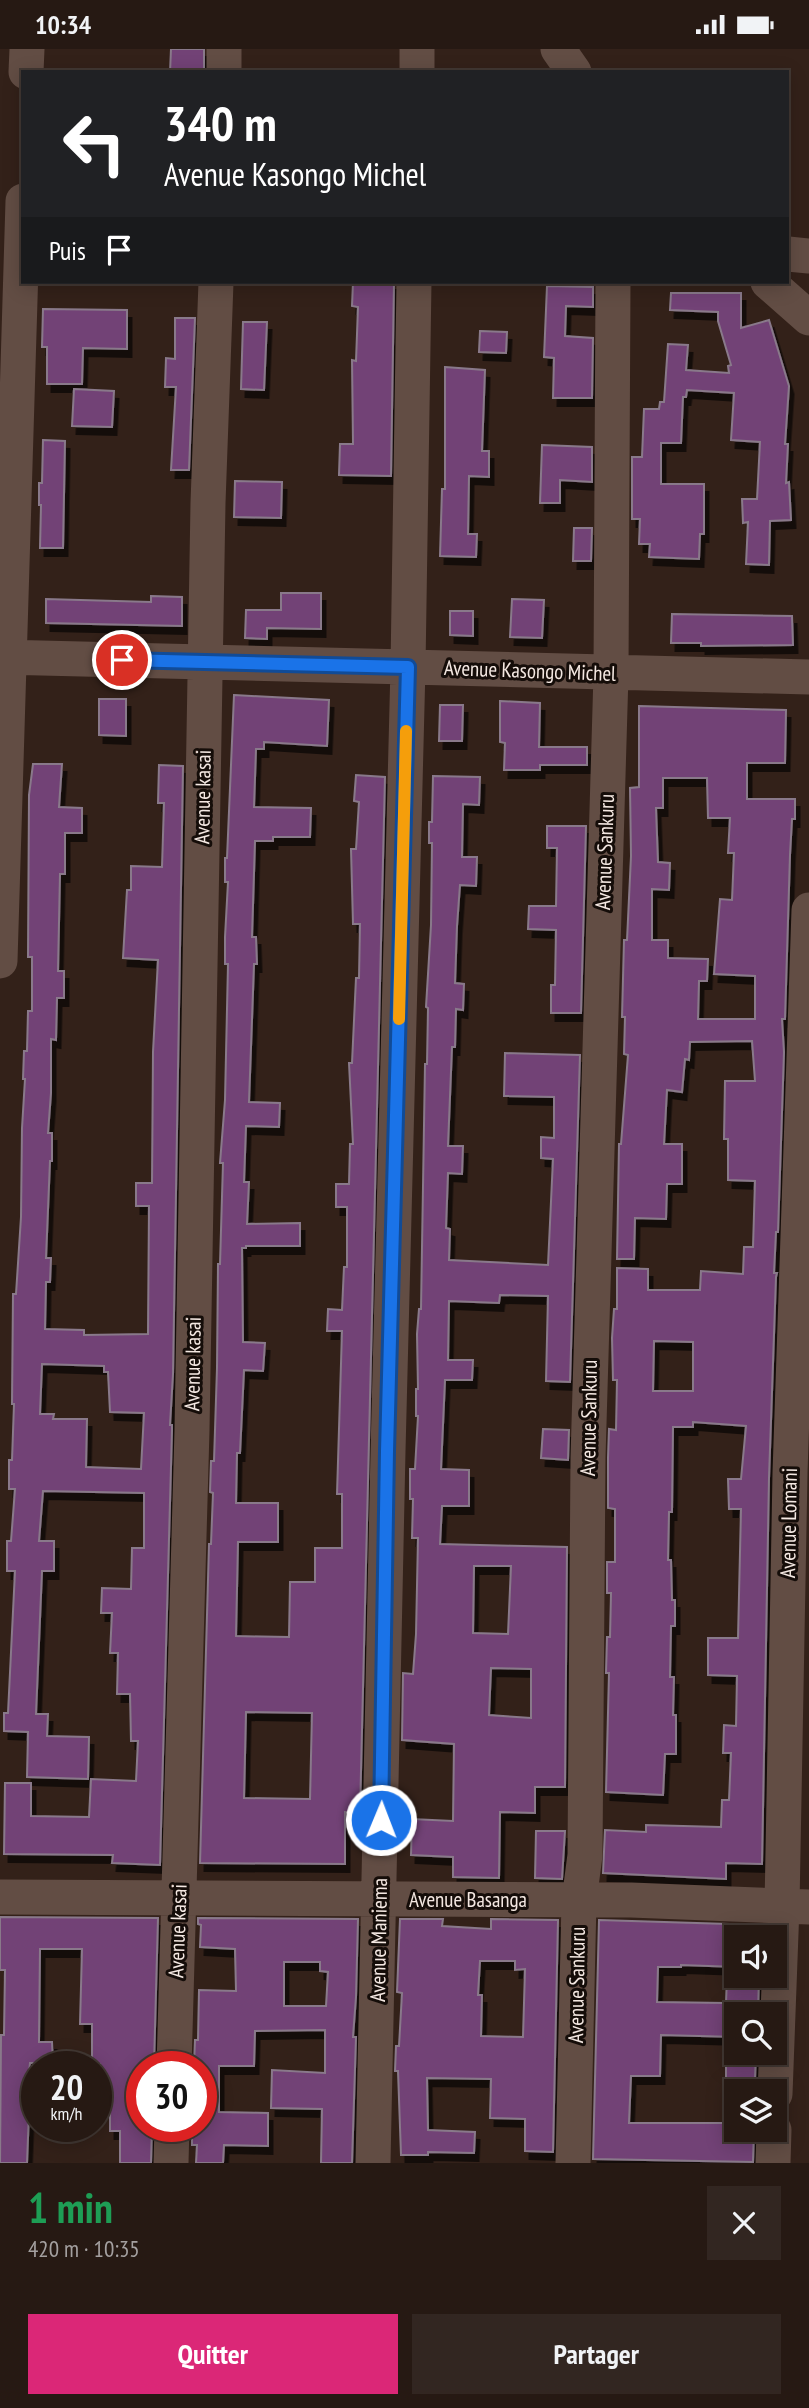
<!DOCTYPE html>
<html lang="fr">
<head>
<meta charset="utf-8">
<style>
  :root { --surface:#261913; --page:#322621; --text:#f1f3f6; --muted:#a4a0a0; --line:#423833; --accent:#db2777 }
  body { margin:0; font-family:"PT Sans Narrow",sans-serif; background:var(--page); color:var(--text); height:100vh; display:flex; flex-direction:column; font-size:26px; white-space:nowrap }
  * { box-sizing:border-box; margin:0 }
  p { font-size:23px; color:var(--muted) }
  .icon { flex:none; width:38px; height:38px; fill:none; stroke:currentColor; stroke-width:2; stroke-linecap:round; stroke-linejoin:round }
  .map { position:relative; height:2114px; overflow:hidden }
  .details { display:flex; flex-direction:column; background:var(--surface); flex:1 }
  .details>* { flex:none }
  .hud { position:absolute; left:21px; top:21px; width:768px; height:214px; border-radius:0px; box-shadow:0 4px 18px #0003,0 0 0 2px var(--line); background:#202124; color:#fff; overflow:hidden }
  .fabs { position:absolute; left:724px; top:1876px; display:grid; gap:14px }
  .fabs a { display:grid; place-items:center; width:63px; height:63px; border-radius:0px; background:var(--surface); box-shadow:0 4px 18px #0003,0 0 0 2px var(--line); font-size:35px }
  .speed { position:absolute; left:21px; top:2002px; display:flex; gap:14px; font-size:35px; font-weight:700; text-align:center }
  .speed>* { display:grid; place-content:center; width:91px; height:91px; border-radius:50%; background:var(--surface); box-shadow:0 4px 18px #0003,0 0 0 2px var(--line); line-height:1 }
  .speed small { font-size:18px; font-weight:400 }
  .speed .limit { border:10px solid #d22; background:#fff; color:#111 }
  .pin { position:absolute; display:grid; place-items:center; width:60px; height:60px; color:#fff; margin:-30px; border:4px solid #fff; border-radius:50%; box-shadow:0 2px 7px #0007 }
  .me { position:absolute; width:77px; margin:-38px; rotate:1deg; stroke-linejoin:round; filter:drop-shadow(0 0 5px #0008) }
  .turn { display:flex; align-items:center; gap:24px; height:147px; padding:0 28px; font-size:32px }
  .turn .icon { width:91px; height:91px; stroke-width:2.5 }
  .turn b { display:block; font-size:49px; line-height:60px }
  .then { display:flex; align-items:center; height:66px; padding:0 28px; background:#0003; gap:14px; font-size:26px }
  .round { display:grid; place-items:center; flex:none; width:74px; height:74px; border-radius:0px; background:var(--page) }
  .summary { display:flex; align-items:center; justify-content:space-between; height:119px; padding:0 28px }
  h1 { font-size:42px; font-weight:700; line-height:52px; color:#1e9e55 }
  .cta { display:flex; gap:14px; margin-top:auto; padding:14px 28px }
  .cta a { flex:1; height:80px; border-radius:0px; background:var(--accent); color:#fff; font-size:28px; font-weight:700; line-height:80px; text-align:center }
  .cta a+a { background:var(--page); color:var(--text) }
  .status { display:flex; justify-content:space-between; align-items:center; height:49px; padding:0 35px; background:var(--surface); direction:ltr }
  .status svg { height:19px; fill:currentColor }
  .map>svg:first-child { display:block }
</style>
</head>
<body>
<div class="status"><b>10:34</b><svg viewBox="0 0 49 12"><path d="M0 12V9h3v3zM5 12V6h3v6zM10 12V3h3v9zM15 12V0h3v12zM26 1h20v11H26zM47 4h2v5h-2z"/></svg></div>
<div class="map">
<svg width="809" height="2114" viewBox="0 0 809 2114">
  <defs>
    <filter id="shadow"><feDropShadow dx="4.5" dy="8" stdDeviation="0" flood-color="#0009"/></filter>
  </defs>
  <rect width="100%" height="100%" fill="#332119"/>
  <path fill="#724376" stroke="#89798a" stroke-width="2" fill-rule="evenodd" filter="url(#shadow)" d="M 171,0 L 204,0 L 204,23 L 170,23 Z
    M 353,233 L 394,233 L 391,427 L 339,426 L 340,395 L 353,395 L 352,311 L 356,312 L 358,258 L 352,257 Z
    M 547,237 L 593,238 L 593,258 L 566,257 L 565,287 L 593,289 L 592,349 L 553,349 L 554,309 L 544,308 Z
    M 671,244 L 741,244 L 741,279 L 769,271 L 789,337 L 785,395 L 788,395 L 786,434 L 789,433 L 791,471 L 770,472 L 769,516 L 746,515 L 748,473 L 743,474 L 742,450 L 757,450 L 760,393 L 731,391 L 734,344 L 687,341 L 686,348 L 683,348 L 681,394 L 661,394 L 661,435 L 704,435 L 704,485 L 700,485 L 699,510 L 649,508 L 650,495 L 639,495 L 640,470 L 632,470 L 632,408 L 642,408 L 644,360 L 659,360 L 660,353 L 664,353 L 668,295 L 688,296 L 686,321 L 729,324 L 728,317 L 731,316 L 718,272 L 718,263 L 670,261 Z
    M 43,260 L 127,261 L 127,300 L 83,299 L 82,335 L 47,335 L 47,298 L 42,298 Z
    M 175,269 L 195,269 L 189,421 L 171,421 L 176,338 L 165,338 L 166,309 L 175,310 Z
    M 243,273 L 267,273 L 264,341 L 241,340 Z
    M 480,282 L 507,283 L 506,304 L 479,303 Z
    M 445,318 L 485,321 L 482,402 L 489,402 L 489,428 L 469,427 L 468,485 L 477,485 L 476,508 L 440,507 L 442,440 L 445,440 Z
    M 74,340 L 114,342 L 112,378 L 72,377 Z
    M 43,391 L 65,392 L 63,499 L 40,499 L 41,456 L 39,456 L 39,434 L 42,434 Z
    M 542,396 L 592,398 L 592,433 L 560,431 L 560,454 L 540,454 Z
    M 235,432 L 282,433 L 281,469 L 234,468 Z
    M 574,479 L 592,479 L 591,512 L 573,512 Z
    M 281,544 L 321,544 L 321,580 L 267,579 L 267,590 L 245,589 L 246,561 L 281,561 Z
    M 151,547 L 182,548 L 182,577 L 46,574 L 46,550 L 151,553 Z
    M 512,550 L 544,551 L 542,589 L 510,588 Z
    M 450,562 L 473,562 L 473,587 L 450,586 Z
    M 672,565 L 792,567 L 793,596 L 701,597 L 701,594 L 671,594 Z
    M 234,646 L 329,651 L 327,697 L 264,693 L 264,700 L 256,700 L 254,758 L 311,759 L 310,788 L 273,788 L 273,792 L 255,792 L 252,888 L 256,888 L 257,915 L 254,915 L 249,1053 L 280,1054 L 279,1078 L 246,1077 L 244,1133 L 249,1133 L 247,1175 L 300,1174 L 300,1197 L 246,1197 L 246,1199 L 242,1199 L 243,1293 L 265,1294 L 263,1322 L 244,1321 L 240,1404 L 237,1404 L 236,1454 L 278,1454 L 278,1493 L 238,1493 L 236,1587 L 289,1588 L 290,1533 L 315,1533 L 315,1499 L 342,1499 L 342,1445 L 337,1445 L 342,1282 L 327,1282 L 328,1260 L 342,1261 L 344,1218 L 347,1218 L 347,1158 L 336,1158 L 336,1135 L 349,1135 L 350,1095 L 353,1095 L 349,1014 L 352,1014 L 356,929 L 359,929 L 360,875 L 353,875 L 351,800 L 356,800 L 359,753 L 354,752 L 356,726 L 385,728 L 360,1764 L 345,1763 L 345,1815 L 200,1814 L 209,1495 L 211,1495 L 213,1444 L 210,1443 L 211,1412 L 214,1412 L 217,1319 L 218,1215 L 220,1215 L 223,1114 L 220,1114 L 225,1051 L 228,915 L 225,915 L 225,888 L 228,833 L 225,833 L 225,809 L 227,809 ZM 246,1663 L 312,1664 L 310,1750 L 244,1749 Z
    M 99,650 L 126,650 L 126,687 L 99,686 Z
    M 500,652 L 540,654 L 539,698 L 587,698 L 587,716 L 540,716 L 540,721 L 504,721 L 505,694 L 500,693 Z
    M 440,656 L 463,656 L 462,692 L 439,692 Z
    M 639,657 L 786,661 L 785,714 L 747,714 L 747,750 L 795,750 L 795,770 L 792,770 L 790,806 L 785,970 L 782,970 L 784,1003 L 778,1183 L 776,1183 L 774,1224 L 777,1224 L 776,1228 L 769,1429 L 762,1815 L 726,1814 L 726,1830 L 603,1824 L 605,1781 L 646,1783 L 646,1776 L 721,1778 L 722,1751 L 729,1751 L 731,1704 L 723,1704 L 724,1676 L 736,1677 L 737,1627 L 708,1626 L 708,1589 L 738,1589 L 741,1460 L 729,1460 L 728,1430 L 741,1430 L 746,1377 L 693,1373 L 693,1378 L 673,1378 L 672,1463 L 669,1463 L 668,1511 L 671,1511 L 672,1551 L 675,1551 L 675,1577 L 671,1577 L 670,1628 L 674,1628 L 673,1666 L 676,1666 L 676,1705 L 665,1705 L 663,1746 L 606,1743 L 609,1624 L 606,1624 L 607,1588 L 610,1588 L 611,1544 L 607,1544 L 607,1513 L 615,1513 L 615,1460 L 608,1459 L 608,1409 L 609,1380 L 616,1381 L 617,1331 L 613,1331 L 612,1289 L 614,1260 L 617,1260 L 617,1219 L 648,1220 L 648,1241 L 700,1241 L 701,1222 L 743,1225 L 744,1198 L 753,1198 L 755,1132 L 728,1131 L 728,1090 L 724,1090 L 725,1032 L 755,1032 L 752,992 L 690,993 L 689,1011 L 685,1010 L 682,1043 L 667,1041 L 664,1095 L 682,1095 L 682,1135 L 667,1135 L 666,1170 L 635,1169 L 634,1210 L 617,1210 L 619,1095 L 621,1095 L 628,1006 L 624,1005 L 625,968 L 622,968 L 624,891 L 627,891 L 631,807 L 630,739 L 639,738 ZM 663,729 L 707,729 L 708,769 L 730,769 L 728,804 L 734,804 L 732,851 L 720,850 L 714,925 L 755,927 L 755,970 L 698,970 L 699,932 L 707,932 L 708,910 L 668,909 L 668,891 L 652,891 L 652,840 L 669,841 L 670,814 L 658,813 L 656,759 L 663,759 ZM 654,1292 L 693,1293 L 693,1342 L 653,1342 Z
    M 33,715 L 62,715 L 59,758 L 82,759 L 82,784 L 65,784 L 65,825 L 60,825 L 58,922 L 64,922 L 64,949 L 57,949 L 56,991 L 51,990 L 51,1044 L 48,1084 L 52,1084 L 52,1112 L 50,1112 L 46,1209 L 51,1209 L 50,1233 L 46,1233 L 45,1280 L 84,1281 L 84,1286 L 148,1285 L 149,1157 L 136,1157 L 136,1134 L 152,1134 L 153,1003 L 158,911 L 123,909 L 127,841 L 131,841 L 131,817 L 162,818 L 164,754 L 158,754 L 159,716 L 183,717 L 173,1325 L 170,1376 L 172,1376 L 172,1381 L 160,1816 L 112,1814 L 113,1806 L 4,1805 L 5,1734 L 31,1734 L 31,1767 L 89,1768 L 91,1730 L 136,1732 L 138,1692 L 131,1692 L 130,1645 L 117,1645 L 118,1604 L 110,1604 L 112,1564 L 101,1564 L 102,1539 L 131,1540 L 132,1499 L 144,1499 L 144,1444 L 43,1442 L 39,1492 L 54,1492 L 54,1522 L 42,1522 L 36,1665 L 48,1665 L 47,1687 L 89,1688 L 88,1730 L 27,1728 L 28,1683 L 4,1682 L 4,1664 L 8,1664 L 15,1522 L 7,1522 L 7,1492 L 11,1492 L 15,1440 L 9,1440 L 9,1411 L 12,1411 L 14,1355 L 12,1355 L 13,1245 L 16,1245 L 21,1168 L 22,1079 L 25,1030 L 23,1030 L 24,1002 L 27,1002 L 28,962 L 32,962 L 32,908 L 28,908 L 29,746 ZM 42,1315 L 104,1317 L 104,1323 L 108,1323 L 110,1363 L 144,1364 L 141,1420 L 86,1418 L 87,1370 L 53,1370 L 54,1365 L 40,1365 Z
    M 433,727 L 480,728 L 479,756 L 463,755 L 462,808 L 477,808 L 476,837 L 460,836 L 457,877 L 455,934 L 464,935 L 463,961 L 456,960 L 455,998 L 452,998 L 448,1097 L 463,1097 L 462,1125 L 448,1124 L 446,1179 L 450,1180 L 449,1211 L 548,1216 L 553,1110 L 541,1109 L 541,1088 L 554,1089 L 554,1048 L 504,1047 L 505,1004 L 580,1006 L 570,1333 L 546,1332 L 548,1247 L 500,1246 L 499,1254 L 449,1252 L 448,1311 L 473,1311 L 472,1331 L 445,1331 L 441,1420 L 469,1421 L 469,1457 L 442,1457 L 440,1495 L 567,1498 L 565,1738 L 535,1738 L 535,1764 L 500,1763 L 499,1829 L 453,1828 L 453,1808 L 411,1806 L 412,1770 L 453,1772 L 454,1695 L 402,1691 L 403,1624 L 413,1625 L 416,1585 L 418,1489 L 412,1489 L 413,1450 L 410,1450 L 410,1420 L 415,1420 L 418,1367 L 416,1367 L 416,1340 L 418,1340 L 417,1285 L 419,1260 L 421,1260 L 425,1015 L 427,1015 L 428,959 L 426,958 L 431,876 L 432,794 L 429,794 L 429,773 L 432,773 ZM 474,1517 L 511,1517 L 508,1585 L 473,1584 ZM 491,1619 L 531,1620 L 531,1669 L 489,1666 Z
    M 547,777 L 586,777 L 581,964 L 551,964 L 551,936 L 555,936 L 556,881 L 528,880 L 529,857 L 556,857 L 557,799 L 547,799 Z
    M 543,1380 L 569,1381 L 568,1411 L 541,1409 Z
    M 536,1782 L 565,1782 L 562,1830 L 535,1829 Z
    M 0,1868 L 158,1869 L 154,2016 L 142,2015 L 142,2077 L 152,2077 L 151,2114 L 120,2114 L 120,2082 L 110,2082 L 110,2054 L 99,2053 L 100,2015 L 92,2015 L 92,1975 L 80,1975 L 82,1900 L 40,1900 L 39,1993 L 52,1993 L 53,2014 L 30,2014 L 25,2063 L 29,2063 L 27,2114 L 0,2114 L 1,1986 L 4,1986 L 5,1921 L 0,1921 Z
    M 198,1869 L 358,1870 L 356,1948 L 353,1988 L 356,1988 L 352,2114 L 321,2114 L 322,2060 L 271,2059 L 272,2021 L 325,2024 L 325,1981 L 255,1982 L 254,2017 L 219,2017 L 219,2063 L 268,2064 L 268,2097 L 224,2096 L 223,2114 L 196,2114 L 197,2096 L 192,2096 L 192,2077 L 201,2077 L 201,2016 L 194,2016 L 195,1991 L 198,1991 L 199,1941 L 236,1942 L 235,1900 L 200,1898 L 201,1876 L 198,1875 ZM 284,1913 L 320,1913 L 320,1922 L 328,1923 L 326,1957 L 284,1957 Z
    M 400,1870 L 443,1870 L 442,1877 L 491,1880 L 491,1870 L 558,1871 L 553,2103 L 525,2102 L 525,2070 L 490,2069 L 491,2030 L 427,2029 L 428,2081 L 475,2083 L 474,2104 L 428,2103 L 428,2106 L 401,2106 L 398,2022 L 395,2022 L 396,1997 L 399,1997 L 402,1944 L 397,1943 ZM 480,1912 L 515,1912 L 515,1921 L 525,1920 L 523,1988 L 481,1987 L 482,1946 L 478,1946 Z
    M 599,1871 L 761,1876 L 761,1888 L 737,1888 L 737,1918 L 681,1916 L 681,1918 L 658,1918 L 657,1953 L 726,1954 L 727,1927 L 759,1927 L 758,1965 L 737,1965 L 737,1988 L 661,1986 L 660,2027 L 631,2027 L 629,2074 L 737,2074 L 737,2081 L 754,2081 L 753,2113 L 593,2110 Z
    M 726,2004 L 756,2004 L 755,2030 L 726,2029 Z"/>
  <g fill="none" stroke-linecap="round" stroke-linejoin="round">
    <path stroke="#624d44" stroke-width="35" d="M 558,0 L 574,23
      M 26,23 L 27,0
      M 224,23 L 224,0
      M 417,23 L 417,0
      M 788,205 L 809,207
      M 768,233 L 809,269
      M 0,608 L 809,628
      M 0,912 L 23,152
      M 0,1848 L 631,1851 L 809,1858
      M 174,2018 L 192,1381 L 208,454 L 216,233
      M 775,2045 L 782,1857 L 790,1424 L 809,861
      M 171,2114 L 172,2077
      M 373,2114 L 388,1402 L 408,618 L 414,233
      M 573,2114 L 579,1852 L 585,1806 L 588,1409 L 611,625 L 613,233
      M 773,2114 L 774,2081"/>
  </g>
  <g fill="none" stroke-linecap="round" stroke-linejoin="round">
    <defs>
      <path id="route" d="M 122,611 L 408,618 L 387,1402 L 381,1771"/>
    </defs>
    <use href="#route" stroke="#114b97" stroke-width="18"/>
    <use href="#route" stroke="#1a73e8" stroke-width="12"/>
    <path stroke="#f59e0b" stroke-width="12" d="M 399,970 L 406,682"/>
  </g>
  <g text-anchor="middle" stroke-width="6" stroke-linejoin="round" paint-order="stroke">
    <g font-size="21" fill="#f4e8e2" stroke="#150d09">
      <text transform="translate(530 622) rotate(2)" y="7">Avenue Kasongo Michel</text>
      <text transform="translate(203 748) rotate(-89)" y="7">Avenue kasai</text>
      <text transform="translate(605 803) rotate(-88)" y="7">Avenue Sankuru</text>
      <text transform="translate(193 1315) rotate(-89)" y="7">Avenue kasai</text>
      <text transform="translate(589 1369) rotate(-89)" y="7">Avenue Sankuru</text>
      <text transform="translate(789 1474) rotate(-89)" y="7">Avenue Lomani</text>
      <text x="468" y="1858">Avenue Basanga</text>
      <text transform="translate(178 1882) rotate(-88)" y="7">Avenue kasai</text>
      <text transform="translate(379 1891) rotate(-89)" y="7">Avenue Maniema</text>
      <text transform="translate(577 1936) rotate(-89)" y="7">Avenue Sankuru</text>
    </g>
  </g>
</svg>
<div class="fabs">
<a><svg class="icon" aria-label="sound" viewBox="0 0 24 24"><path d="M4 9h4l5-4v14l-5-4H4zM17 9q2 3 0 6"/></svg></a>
<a><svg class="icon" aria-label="search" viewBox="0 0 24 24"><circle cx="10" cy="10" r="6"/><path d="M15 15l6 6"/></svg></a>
<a><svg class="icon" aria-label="layers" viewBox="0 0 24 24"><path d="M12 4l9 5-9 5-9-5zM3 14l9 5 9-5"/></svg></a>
</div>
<div class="speed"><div>20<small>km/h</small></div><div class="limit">30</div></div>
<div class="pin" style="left:122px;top:611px;background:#d93025"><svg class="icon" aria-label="arrive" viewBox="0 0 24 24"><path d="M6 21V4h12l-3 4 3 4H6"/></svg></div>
<svg class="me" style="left:381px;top:1771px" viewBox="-20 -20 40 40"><circle r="17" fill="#1a73e8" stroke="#fff" stroke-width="3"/><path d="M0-11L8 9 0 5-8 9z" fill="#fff"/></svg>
<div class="hud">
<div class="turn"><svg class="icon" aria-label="left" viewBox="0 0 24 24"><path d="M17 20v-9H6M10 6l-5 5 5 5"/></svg><div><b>340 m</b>Avenue Kasongo Michel</div></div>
<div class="then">Puis<svg class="icon" aria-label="arrive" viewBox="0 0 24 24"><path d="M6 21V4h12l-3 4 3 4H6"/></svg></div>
</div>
</div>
<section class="details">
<div class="summary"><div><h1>1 min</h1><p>420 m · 10:35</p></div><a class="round"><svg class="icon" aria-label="close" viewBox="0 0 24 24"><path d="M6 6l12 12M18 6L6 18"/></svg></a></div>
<div class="cta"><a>Quitter</a><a>Partager</a></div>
</section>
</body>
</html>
